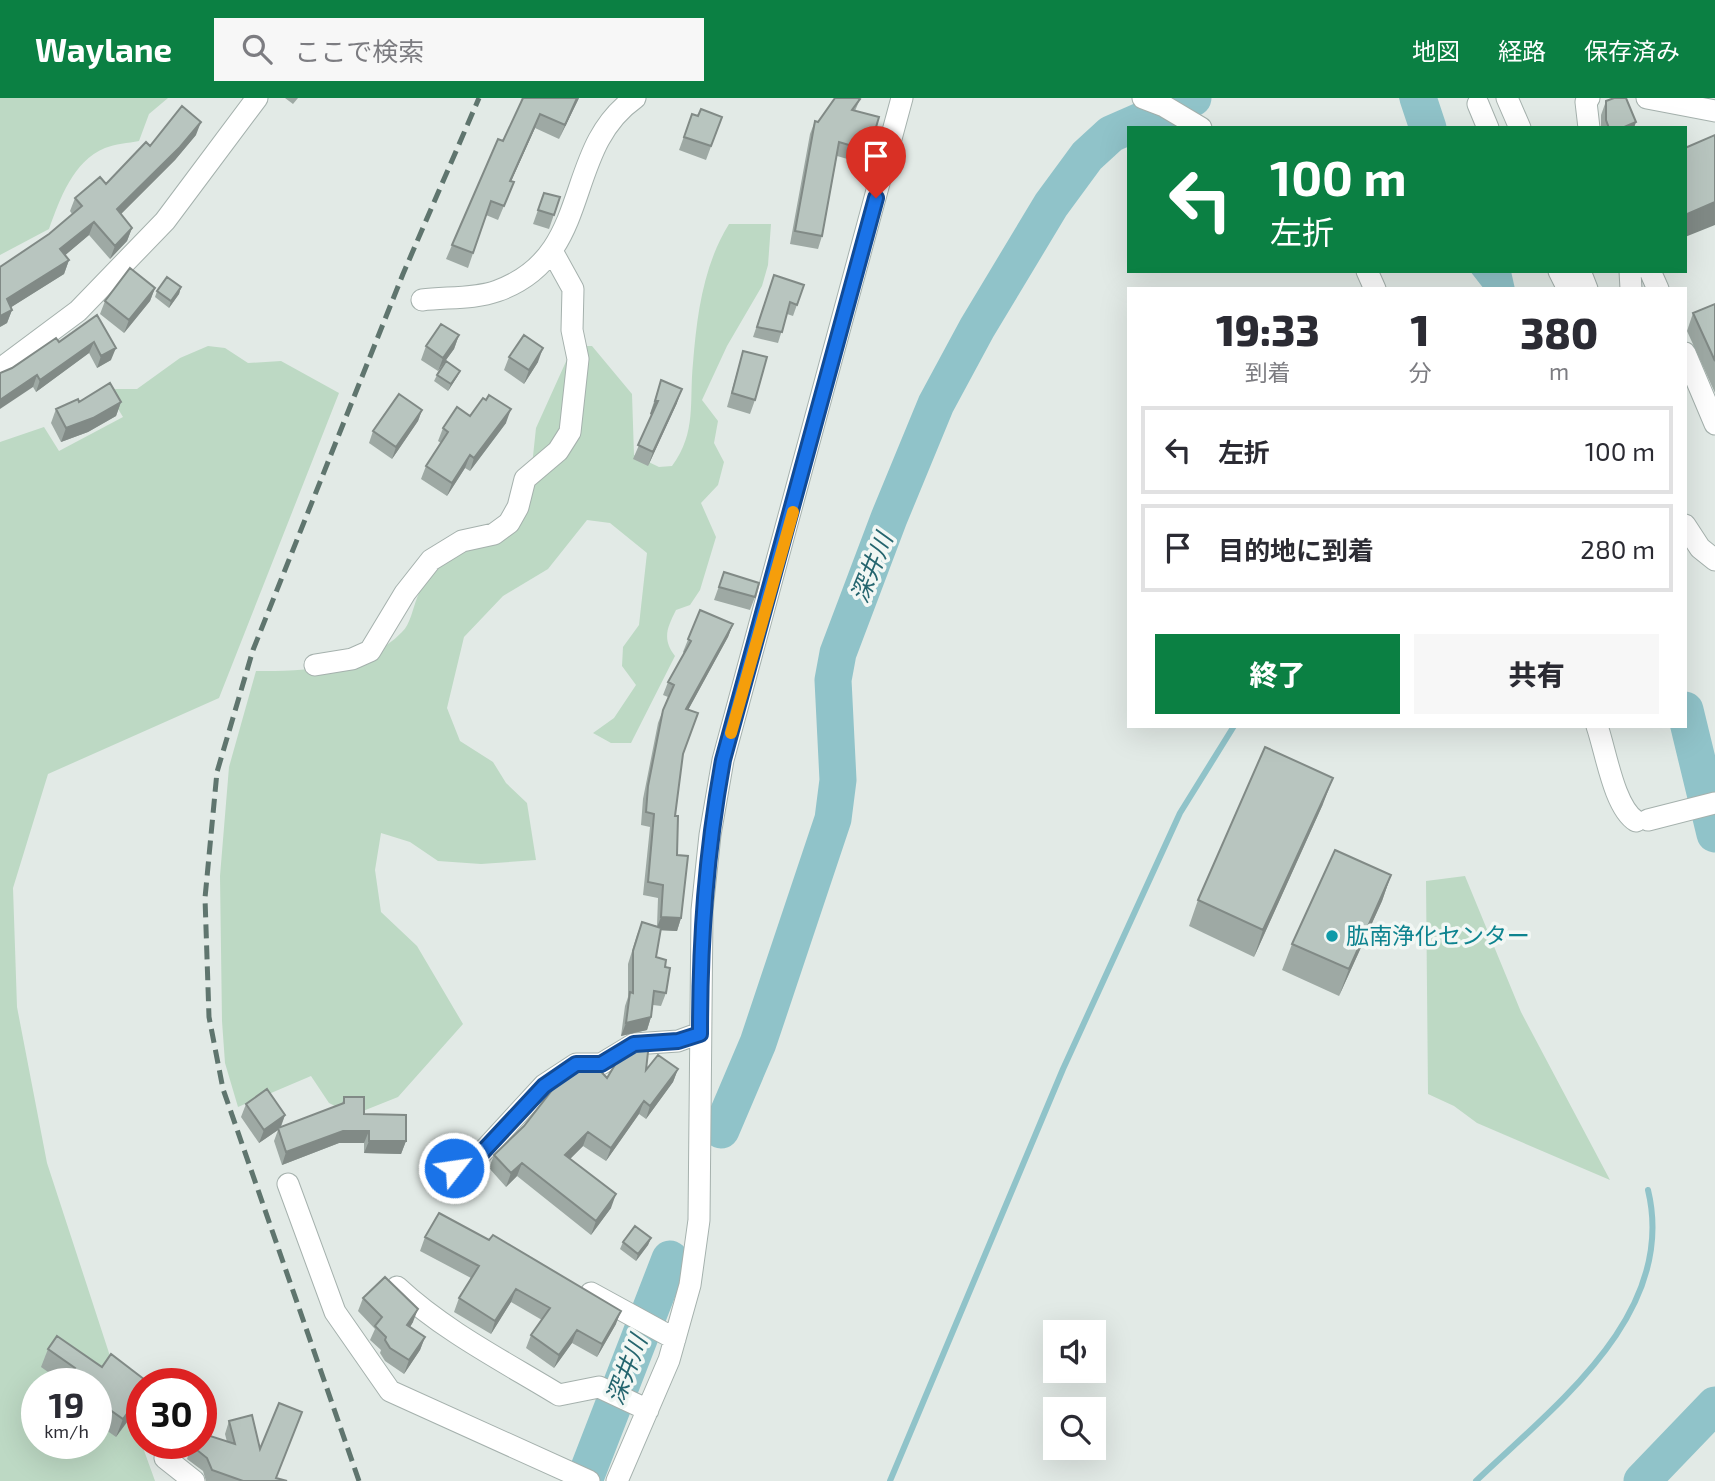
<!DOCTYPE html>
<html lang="ja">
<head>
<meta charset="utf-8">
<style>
  :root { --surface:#fff; --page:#f7f7f7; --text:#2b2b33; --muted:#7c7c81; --line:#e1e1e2; --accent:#0b8043 }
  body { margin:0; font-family:"Exo 2","Noto Sans JP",sans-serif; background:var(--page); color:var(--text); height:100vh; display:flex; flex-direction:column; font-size:26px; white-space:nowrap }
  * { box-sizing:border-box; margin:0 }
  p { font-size:23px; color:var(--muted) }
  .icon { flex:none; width:38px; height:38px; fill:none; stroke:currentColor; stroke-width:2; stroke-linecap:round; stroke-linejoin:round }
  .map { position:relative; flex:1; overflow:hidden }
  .drawer { position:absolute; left:1127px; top:189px; width:560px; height:441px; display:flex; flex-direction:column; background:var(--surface); border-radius:0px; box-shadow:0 7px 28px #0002 }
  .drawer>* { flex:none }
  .hud { position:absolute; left:1127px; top:28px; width:560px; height:147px; border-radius:0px; box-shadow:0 7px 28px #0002; background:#0b8043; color:#fff; overflow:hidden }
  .tools { position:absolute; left:1043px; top:1222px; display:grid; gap:14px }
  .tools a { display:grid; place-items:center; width:63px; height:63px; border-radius:0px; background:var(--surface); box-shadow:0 7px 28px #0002; font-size:35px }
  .speed { position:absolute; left:21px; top:1270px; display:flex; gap:14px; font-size:35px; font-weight:700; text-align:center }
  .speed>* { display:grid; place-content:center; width:91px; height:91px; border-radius:50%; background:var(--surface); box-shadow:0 7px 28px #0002; line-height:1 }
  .speed small { font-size:18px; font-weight:400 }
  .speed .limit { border:10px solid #d22; background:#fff; color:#111 }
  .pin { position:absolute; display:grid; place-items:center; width:60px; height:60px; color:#fff; margin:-72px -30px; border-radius:50% 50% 50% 0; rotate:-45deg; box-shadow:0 0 7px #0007 }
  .pin .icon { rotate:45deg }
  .me { position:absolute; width:77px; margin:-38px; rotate:60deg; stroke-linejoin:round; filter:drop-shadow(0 0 5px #0008) }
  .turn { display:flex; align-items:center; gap:24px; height:147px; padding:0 28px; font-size:32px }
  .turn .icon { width:91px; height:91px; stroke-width:2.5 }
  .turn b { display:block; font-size:49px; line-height:60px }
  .eta { display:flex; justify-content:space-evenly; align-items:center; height:119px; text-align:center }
  .eta b { font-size:42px; font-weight:800; line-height:49px }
  .cta { display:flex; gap:14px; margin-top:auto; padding:14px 28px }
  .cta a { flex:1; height:80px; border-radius:0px; background:var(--accent); color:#fff; font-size:28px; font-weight:800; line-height:80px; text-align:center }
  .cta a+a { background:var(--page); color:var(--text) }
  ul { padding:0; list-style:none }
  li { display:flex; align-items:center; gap:21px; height:88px; margin:0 14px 10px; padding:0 14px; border:4px solid var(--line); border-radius:0px }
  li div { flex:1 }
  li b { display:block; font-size:26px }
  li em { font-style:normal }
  header { display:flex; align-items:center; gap:42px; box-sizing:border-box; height:98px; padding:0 35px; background:var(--accent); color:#fff }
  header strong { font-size:33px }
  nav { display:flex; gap:38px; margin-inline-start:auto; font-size:24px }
  .search { width:490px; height:63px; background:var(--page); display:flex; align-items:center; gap:18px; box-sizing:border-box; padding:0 24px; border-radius:0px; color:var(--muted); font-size:26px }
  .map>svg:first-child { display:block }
</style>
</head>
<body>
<header>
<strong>Waylane</strong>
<div class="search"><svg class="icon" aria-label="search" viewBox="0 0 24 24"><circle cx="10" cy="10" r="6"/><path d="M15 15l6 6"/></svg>ここで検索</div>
<nav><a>地図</a><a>経路</a><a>保存済み</a></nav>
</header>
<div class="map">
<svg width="1715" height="1383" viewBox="0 0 1715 1383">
  <rect width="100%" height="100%" fill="#e2eae6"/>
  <path fill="#bdd9c4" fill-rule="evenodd" d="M 0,0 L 168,0 L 149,16 L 139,43 C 128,45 115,46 105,50 C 73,63 60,101 49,131 L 0,157 Z
    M 729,126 L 771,126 L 768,167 L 762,188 L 727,248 L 702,302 L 718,323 L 714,345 L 724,364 L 718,387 L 701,405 L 716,439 L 700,492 L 690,507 L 676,512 C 667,530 662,541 675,558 L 631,645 L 611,645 L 593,635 L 614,620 L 636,587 L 622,568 L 623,549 L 639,527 L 647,455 L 610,425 L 587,422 L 548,471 L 503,498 L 464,539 L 447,610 L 460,643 L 493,664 L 506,685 L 527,705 L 536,762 L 481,766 L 438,763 L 410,744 L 381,735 L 375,772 L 381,814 L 417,848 L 463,926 L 398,999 L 353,1017 L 329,1005 L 311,978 L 238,1009 L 225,965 L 222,923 L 220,778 L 229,669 L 256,573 C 305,573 366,572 402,534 C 410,527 413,510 417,500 C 433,459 457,456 495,443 L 531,377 L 536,330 L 573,248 L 592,248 L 632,296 L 634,357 L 659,369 L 672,368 C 697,334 689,304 693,265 C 697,217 703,168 729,126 Z
    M 208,248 L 225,250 L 248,265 L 281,263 L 339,295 L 219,600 L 48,676 L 13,790 L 17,909 L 47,1065 L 109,1255 L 155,1383 L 0,1383 L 0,344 L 44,329 L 59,353 L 123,319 L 106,291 L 137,291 L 180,260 ZM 37,1286 L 96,1286 L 96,1346 L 37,1346 Z
    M 1465,778 L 1521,914 L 1610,1082 L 1477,1025 L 1454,1008 L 1428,996 L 1426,783 Z"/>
  <path fill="#90c3c9" d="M 1399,0 L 1407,0 L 1442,24 L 1445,30 L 1411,30 Z
    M 1470,173 L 1511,173 L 1515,191 L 1484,191 Z"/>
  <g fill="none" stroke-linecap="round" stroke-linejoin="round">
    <path stroke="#90c3c9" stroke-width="6" d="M 890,1383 L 1063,971 L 1180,715 L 1234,628
      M 1476,1383 C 1554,1308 1678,1216 1648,1092"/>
    <path stroke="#90c3c9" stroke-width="37" d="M 1418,0 L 1428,30
      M 1685,612 L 1715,736
      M 721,1032 L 758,945 L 833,721 L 838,682 L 833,582 L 838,555 L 889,420 L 936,306 L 977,230 L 1051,107 L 1087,58 L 1111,36 L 1193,0
      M 584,1383 L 670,1161
      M 1642,1383 L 1715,1307"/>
    <defs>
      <path id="minor" d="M 1143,0 L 1164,8 L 1201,30
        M 1507,0 L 1520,30
        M 1589,0 L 1586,4 L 1589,30
        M 1647,0 L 1715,13
        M 1478,6 L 1488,30
        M 1367,173 L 1375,191
        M 1559,173 L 1568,191
        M 1580,173 L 1587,191
        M 1630,173 L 1631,191
        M 1650,173 L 1658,191
        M 422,202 C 446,199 475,201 497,193 C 595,158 561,52 635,0
        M 1685,255 L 1715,326
        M 0,271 L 78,213 L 165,123 L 257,0
        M 1685,427 L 1700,450 L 1715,462
        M 315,567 L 352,561 L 370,553 L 405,495 L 431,462 L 462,443 L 494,436 L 509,425 L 518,409 L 525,381 L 558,353 L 570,334 L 578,261 L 572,232 L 573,191 L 552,153
        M 1597,628 C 1606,654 1614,709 1636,723
        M 1648,722 L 1715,705
        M 433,1078 L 475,1062 L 544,987 L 576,966 L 601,966 L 634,946 L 678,943 L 700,935
        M 288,1086 L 335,1214 L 390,1293 L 589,1383
        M 397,1189 C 444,1233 505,1264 559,1297 L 599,1289 L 648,1312
        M 591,1195 L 675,1241
        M 165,1360 L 194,1383
        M 617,1383 L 669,1262 L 690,1187 L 699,1122 L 702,812 L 710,737 L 723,662 L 902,0"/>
    </defs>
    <use href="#minor" stroke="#a5b1ad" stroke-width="23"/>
    <use href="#minor" stroke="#fff" stroke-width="21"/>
    <path stroke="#5f756e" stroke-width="5" stroke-dasharray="14 7" stroke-linecap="butt" d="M 359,1383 L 223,991 L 209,919 L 205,800 L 217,674 L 253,552 L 403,176 L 479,0"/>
  </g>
  <path fill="#9ea9a4" d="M 285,0 L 298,0 L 293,6 Z
    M 521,0 L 579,0 L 559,41 L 535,30 L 511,83 L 514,84 L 498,122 L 486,117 L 468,170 L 446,161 L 452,147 L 503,43 L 523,1 Z
    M 860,1 L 855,13 L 869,53 L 865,66 L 837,58 L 822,138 L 818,151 L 790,146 L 810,36 L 815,23 L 818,24 Z
    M 1606,3 L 1634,30 L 1601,30 L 1601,17 Z
    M 692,16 L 698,18 L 722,19 L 706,62 L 679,52 Z
    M 196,37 L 175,62 L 121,116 L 132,130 L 127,143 L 110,161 L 89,137 L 65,157 L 69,162 L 64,176 L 11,209 L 12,212 L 7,225 L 0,229 L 49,136 L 72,116 L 70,113 L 75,100 L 106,86 L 150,48 Z
    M 544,95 L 560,99 L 549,131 L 533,126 Z
    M 774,177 L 804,187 L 793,218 L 787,216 L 778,245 L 753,239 Z
    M 181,189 L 179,196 L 169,210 L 155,199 L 157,193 Z
    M 155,190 L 150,203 L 124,235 L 100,216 L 105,203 Z
    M 1715,206 L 1715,295 L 1687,233 L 1693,215 Z
    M 97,217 L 111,262 L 97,270 L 89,255 L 36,294 L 33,289 L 12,270 L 59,244 Z
    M 459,237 L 454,251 L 438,273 L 421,262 L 426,248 Z
    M 743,253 L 755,302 L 750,316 L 727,309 Z
    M 509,259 L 538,264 L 524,286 L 504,272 Z
    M 460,273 L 457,279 L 448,293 L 434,283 L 437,277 Z
    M 661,282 L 677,305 L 648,368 L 633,361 L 652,317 L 650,316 Z
    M 79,304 L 121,304 L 116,318 L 88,334 L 61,344 L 51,325 L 56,311 Z
    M 422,312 L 418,323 L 392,361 L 369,345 L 373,333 Z
    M 470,318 L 506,325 L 470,373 L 465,370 L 447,398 L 421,381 L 426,368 L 441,345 L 438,343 L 443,330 Z
    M 724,474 L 755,499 L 750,512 L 714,502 Z
    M 700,512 L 733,526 L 728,539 L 688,612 L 675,718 L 681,820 L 677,833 L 660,832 L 656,859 L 665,869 L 666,895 L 661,908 L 653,907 L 651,919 L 647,932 L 621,938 L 625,908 L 628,899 L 628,866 L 637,837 L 642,824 L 657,828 L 658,800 L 643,797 L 650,729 L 641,727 L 643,701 L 658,625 L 668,599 L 663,597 L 668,584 L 684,555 L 683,554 Z
    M 1323,706 L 1254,859 L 1189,828 L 1198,802 Z
    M 1391,777 L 1382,803 L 1339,898 L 1282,872 L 1292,846 Z
    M 678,971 L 673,984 L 646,1021 L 639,1016 L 606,1063 L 583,1048 L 570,1061 L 611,1110 L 591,1137 L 517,1078 L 506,1089 L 489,1070 L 494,1057 L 607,980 L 646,972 Z
    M 344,999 L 364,1016 L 406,1043 L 401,1056 L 364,1055 L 364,1045 L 339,1045 L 282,1067 L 274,1043 L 278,1032 L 259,1045 L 241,1019 L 246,1006 L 285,1017 L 281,1029 L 342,1006 Z
    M 425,1139 L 616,1226 L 597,1259 L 572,1245 L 554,1270 L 526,1250 L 531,1237 L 542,1222 L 511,1204 L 491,1236 L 454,1214 L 459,1200 L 471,1180 L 420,1153 Z
    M 651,1140 L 648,1147 L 636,1163 L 620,1151 L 623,1144 Z
    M 363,1200 L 413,1224 L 410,1229 L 425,1239 L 420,1252 L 404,1276 L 385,1263 L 380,1255 L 381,1252 L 370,1242 L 375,1231 L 358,1213 Z
    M 48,1251 L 149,1285 L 116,1339 L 96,1325 L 96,1286 L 65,1286 L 41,1269 Z
    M 229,1323 L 260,1351 L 276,1381 L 287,1383 L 206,1383 L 203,1373 L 187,1361 L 192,1346 L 227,1344 L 225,1336 Z"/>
  <path fill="#818a86" d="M 577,0 L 579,0 L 559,41 L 565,27 Z
    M 540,16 L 535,30 L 505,97 L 510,83 Z
    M 201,24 L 196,37 L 175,62 L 112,125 L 117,111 Z
    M 1636,24 L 1634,30 L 1622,30 Z
    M 1715,104 L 1715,127 L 1685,139 L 1685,117 Z
    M 94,124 L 89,137 L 56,165 L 60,151 Z
    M 132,130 L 127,143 L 110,161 L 115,148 Z
    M 69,162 L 64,176 L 2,215 L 7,201 Z
    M 181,189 L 179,196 L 169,210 L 171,203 Z
    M 155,190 L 150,203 L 124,235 L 129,222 Z
    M 12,212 L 7,225 L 0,229 L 0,218 Z
    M 459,237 L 454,251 L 438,273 L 443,260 Z
    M 94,244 L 89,255 L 36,294 L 40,282 Z
    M 116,250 L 111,262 L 97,270 L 101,258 Z
    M 543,250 L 538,264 L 524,286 L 529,272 Z
    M 460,273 L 457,279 L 448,293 L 451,286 Z
    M 37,277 L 33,289 L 0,311 L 0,302 Z
    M 682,291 L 677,305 L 648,368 L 653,354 Z
    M 655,303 L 658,303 L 653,317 L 650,316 Z
    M 121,304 L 116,318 L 88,334 L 61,344 L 66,330 Z
    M 511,311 L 506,325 L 470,373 L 474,360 Z
    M 422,312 L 418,323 L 392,361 L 396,349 Z
    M 470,357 L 465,370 L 447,398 L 452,385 Z
    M 733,526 L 728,539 L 681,625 L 686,611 Z
    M 1333,680 L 1323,706 L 1254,859 L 1263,832 Z
    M 1391,777 L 1382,803 L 1339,898 L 1349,871 Z
    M 661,819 L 681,820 L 677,833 L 656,832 Z
    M 651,919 L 647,932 L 621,938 L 626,925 Z
    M 678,971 L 673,984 L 646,1021 L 650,1008 Z
    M 644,1003 L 639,1016 L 606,1063 L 611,1050 Z
    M 285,1017 L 280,1030 L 278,1030 L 278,1032 L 259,1045 L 264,1032 Z
    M 343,1033 L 369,1033 L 364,1045 L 339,1045 L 282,1067 L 286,1054 Z
    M 588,1034 L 583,1048 L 560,1071 L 565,1057 Z
    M 369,1043 L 406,1043 L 401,1056 L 364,1055 Z
    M 522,1065 L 517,1078 L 506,1089 L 511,1075 Z
    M 616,1096 L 611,1110 L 591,1137 L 596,1123 Z
    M 651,1140 L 648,1147 L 636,1163 L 638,1156 Z
    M 516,1191 L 511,1204 L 491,1236 L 495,1223 Z
    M 418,1211 L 413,1224 L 403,1240 L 407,1227 Z
    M 621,1213 L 616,1226 L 597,1259 L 602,1246 Z
    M 577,1232 L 572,1245 L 554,1270 L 559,1257 Z
    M 425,1239 L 420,1252 L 404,1276 L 409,1262 Z
    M 142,1295 L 142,1304 L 116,1339 L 123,1321 Z"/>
  <path fill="#b8c5bf" stroke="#818a86" stroke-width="2" d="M 523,0 L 577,0 L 565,27 L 540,16 L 510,83 L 514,84 L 504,108 L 491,103 L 473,155 L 452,147 L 498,41 L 503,43 Z
    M 835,0 L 858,0 L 860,1 L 852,12 L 879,19 L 869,53 L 839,44 L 822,138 L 795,133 L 815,23 L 818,24 Z
    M 1614,0 L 1626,0 L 1636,24 L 1622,30 L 1609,30 L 1606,22 L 1606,3 Z
    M 182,8 L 201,24 L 180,49 L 117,111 L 132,130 L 115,148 L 94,124 L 60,151 L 69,162 L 7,201 L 12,212 L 0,218 L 0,169 L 49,136 L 82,108 L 75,100 L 100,79 L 106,86 L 146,44 L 150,48 Z
    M 701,11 L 722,19 L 711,48 L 684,39 L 692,16 L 698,18 Z
    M 1715,37 L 1715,104 L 1685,117 L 1685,50 Z
    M 544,95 L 560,99 L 554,117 L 538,112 Z
    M 130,170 L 155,190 L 129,222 L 105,203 Z
    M 774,177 L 804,187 L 797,207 L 790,204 L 782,234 L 757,229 Z
    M 167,179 L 181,189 L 171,203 L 157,193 Z
    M 1715,206 L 1715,263 L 1693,215 Z
    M 97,217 L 116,250 L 101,258 L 94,244 L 40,282 L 37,277 L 0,302 L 0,275 L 12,270 L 56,240 L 59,244 Z
    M 441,226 L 459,237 L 443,260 L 426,248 Z
    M 524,237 L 543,250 L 529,272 L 509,259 Z
    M 743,253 L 767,259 L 755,302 L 732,295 Z
    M 446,263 L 460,273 L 451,286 L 437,277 Z
    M 661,282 L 682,291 L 653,354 L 638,347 L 658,303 L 655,303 Z
    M 110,285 L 121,304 L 93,320 L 66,330 L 56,311 L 78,301 L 79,304 Z
    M 399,296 L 422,312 L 396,349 L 373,333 Z
    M 489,297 L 511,311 L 474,360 L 470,357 L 452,385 L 426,368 L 448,334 L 443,330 L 457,309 L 470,318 L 483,300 L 486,302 Z
    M 724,474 L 759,485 L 755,499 L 719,489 Z
    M 700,512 L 733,526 L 686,611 L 698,615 L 683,656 L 675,718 L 678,718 L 677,757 L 688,758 L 681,820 L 661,819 L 663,787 L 648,784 L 654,716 L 646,714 L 648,688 L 663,612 L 674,587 L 668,584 L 691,543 L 688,541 Z
    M 1265,649 L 1333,680 L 1263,832 L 1198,802 Z
    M 1335,752 L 1391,777 L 1349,871 L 1292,846 Z
    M 642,824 L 661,830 L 656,859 L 666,862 L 665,869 L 670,870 L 666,895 L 654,893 L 651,919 L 626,925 L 630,894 L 633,895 L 633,853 Z
    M 649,945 L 646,972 L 658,957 L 678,971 L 650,1008 L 644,1003 L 611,1050 L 588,1034 L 565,1057 L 616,1096 L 596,1123 L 522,1065 L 511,1075 L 494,1057 L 524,1028 L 560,982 L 585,966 L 594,966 L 607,980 L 619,960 Z
    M 267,991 L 285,1017 L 264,1032 L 246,1006 Z
    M 344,999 L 364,999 L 364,1016 L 406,1017 L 406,1043 L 369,1043 L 369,1033 L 343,1033 L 286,1054 L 278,1030 L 344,1005 Z
    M 439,1115 L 489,1142 L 493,1137 L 621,1213 L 602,1246 L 577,1232 L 559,1257 L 531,1237 L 550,1210 L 516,1191 L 495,1223 L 459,1200 L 479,1168 L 425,1139 Z
    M 635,1128 L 651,1140 L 638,1156 L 623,1144 Z
    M 385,1179 L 418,1211 L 407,1227 L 425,1239 L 409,1262 L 390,1250 L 385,1242 L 386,1239 L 375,1228 L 382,1219 L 363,1200 Z
    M 57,1238 L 102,1269 L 111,1256 L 149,1285 L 142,1286 L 142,1295 L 123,1321 L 96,1302 L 96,1286 L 75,1286 L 67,1280 L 75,1270 L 48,1251 Z
    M 279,1305 L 302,1314 L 276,1380 L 287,1383 L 243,1383 L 212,1372 L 207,1360 L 192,1348 L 192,1346 L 201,1346 L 201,1335 L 235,1346 L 229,1323 L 252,1317 L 260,1351 Z"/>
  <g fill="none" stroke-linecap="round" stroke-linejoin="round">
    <defs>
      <path id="route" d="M 454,1070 L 475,1062 L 544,988 L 576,966 L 601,966 L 634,946 L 678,943 L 700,936 C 700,840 706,756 723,662 L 876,100"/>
    </defs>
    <use href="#route" stroke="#114b97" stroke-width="18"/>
    <use href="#route" stroke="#1a73e8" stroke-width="12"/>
    <path stroke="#f59e0b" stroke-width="12" d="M 731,635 L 793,414"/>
  </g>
  <circle fill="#0f9aa8" stroke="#f2f7f4" stroke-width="2.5" cx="1332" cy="838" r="7"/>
  <g text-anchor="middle" stroke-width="7" stroke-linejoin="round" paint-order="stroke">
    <g font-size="23" fill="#0d838f" stroke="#f2f7f4" text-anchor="start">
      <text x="1346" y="846">肱南浄化センター</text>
    </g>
    <g font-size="24" font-style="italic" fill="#25656e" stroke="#f2f7f4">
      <text transform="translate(872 470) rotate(-68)" y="8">深井川</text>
      <text transform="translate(627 1272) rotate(-69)" y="8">深井川</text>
    </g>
  </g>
</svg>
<div class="tools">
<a><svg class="icon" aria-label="sound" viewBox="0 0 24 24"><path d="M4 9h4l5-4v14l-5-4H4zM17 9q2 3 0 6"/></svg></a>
<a><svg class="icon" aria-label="search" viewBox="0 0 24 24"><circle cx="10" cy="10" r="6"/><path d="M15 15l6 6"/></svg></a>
</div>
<div class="speed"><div>19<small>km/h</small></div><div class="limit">30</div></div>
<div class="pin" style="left:876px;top:100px;background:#d93025"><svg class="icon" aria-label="arrive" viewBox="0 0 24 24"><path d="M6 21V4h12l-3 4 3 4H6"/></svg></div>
<svg class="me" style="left:454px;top:1070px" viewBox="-20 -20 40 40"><circle r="17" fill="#1a73e8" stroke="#fff" stroke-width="3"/><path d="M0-11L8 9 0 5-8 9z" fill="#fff"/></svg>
<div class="hud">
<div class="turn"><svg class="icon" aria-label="left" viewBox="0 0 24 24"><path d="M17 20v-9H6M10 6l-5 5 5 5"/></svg><div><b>100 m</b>左折</div></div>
</div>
<section class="drawer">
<div class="eta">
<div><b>19:33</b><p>到着</p></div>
<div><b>1</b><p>分</p></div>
<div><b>380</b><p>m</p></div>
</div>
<ul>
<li><svg class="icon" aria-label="left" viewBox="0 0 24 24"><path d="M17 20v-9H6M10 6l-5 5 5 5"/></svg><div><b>左折</b></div><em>100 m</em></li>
<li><svg class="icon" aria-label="arrive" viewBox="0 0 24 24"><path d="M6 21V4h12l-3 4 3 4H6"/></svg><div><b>目的地に到着</b></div><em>280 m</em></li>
</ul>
<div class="cta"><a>終了</a><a>共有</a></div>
</section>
</div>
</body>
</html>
